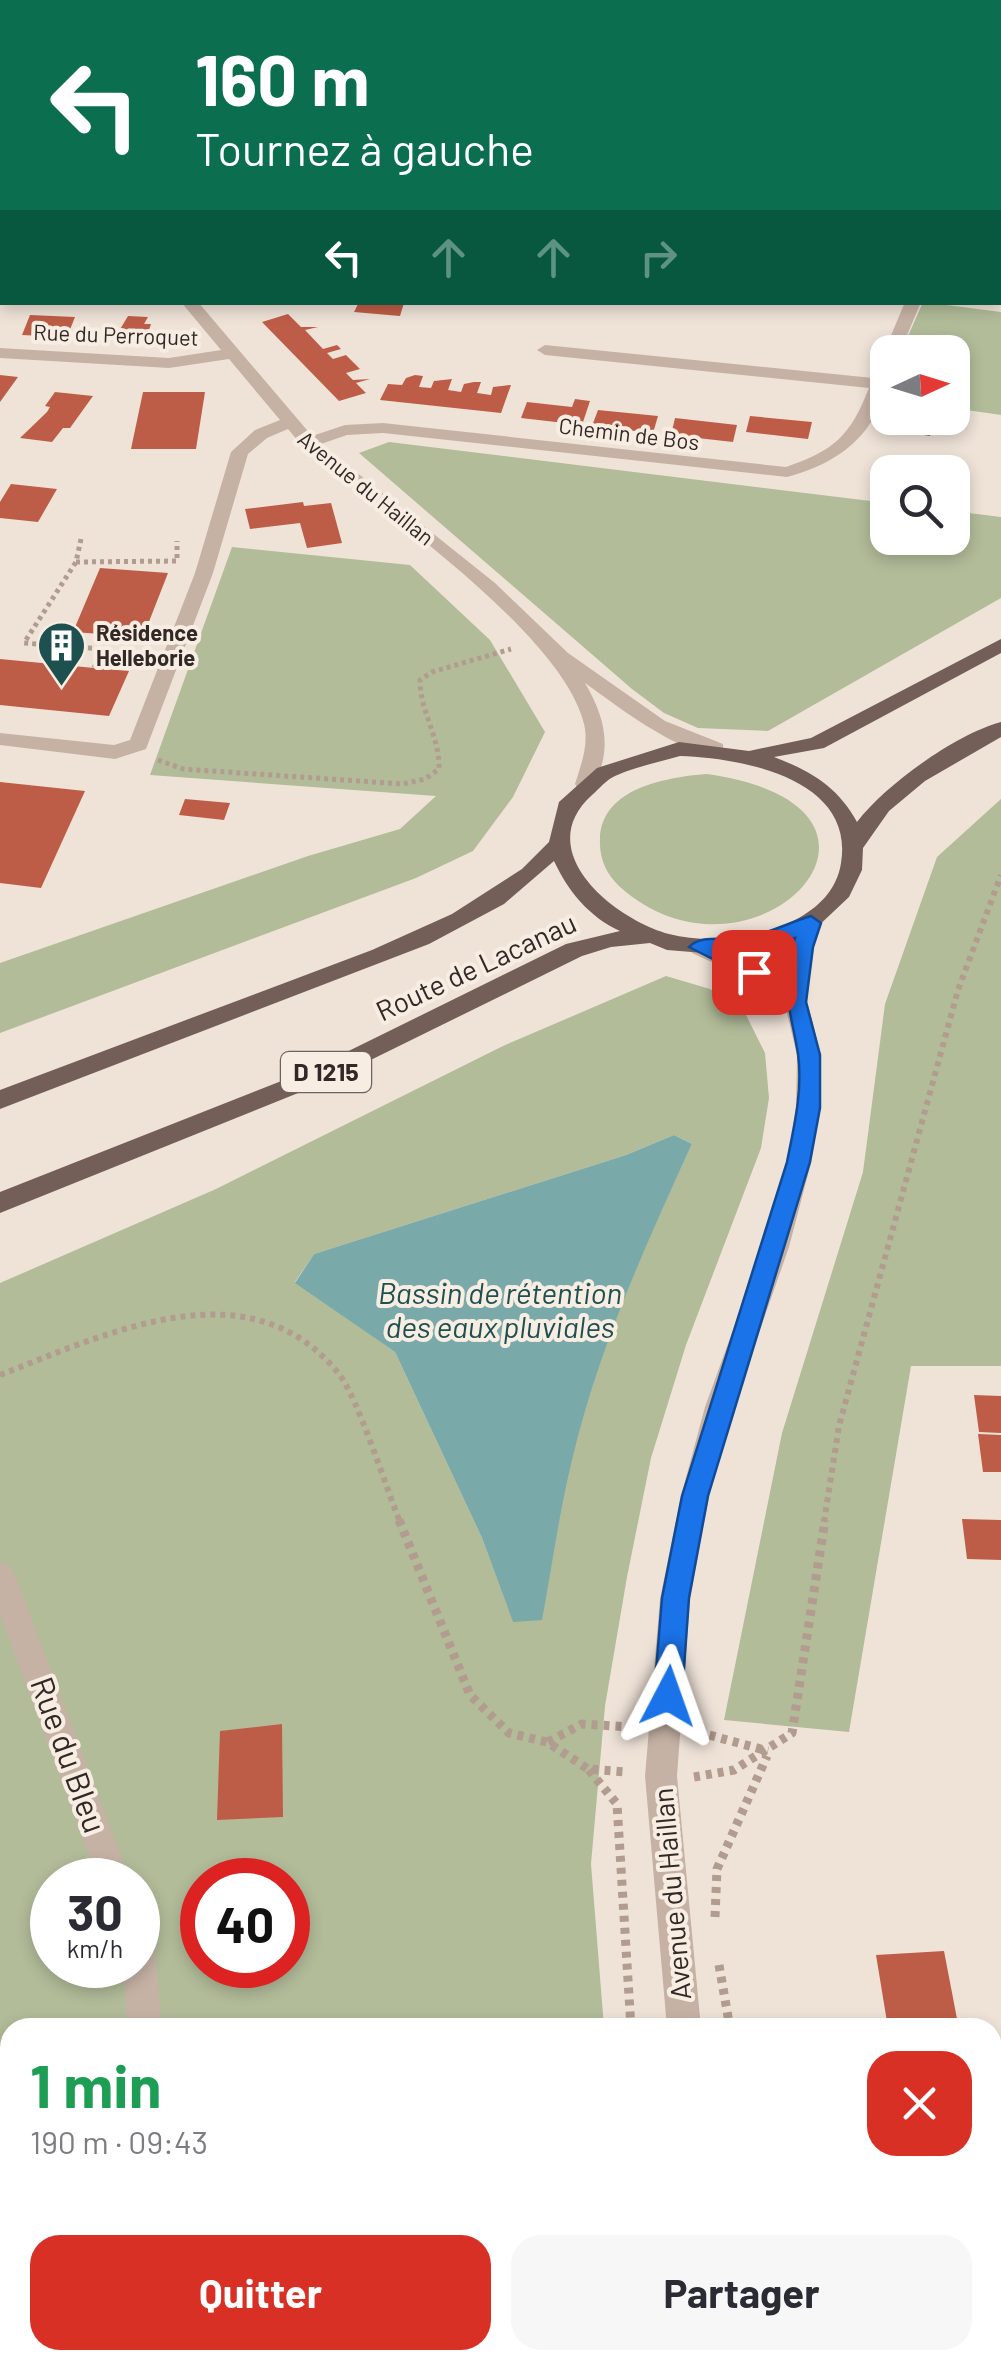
<!DOCTYPE html>
<html lang="fr">
<head>
<meta charset="utf-8">
<style>
  :root { --surface:#fff; --page:#f7f7f7; --text:#2b2b33; --muted:#7c7c81; --accent:#d93025 }
  body { margin:0; font-family:Barlow,sans-serif; background:var(--page); color:var(--text); height:100vh; display:flex; flex-direction:column; font-size:38px; white-space:nowrap }
  * { box-sizing:border-box; margin:0 }
  p { font-size:32px; color:var(--muted) }
  .icon { flex:none; width:55px; height:55px; fill:none; stroke:currentColor; stroke-width:2; stroke-linecap:round; stroke-linejoin:round }
  .map { position:relative; flex:1; overflow:hidden }
  .drawer { position:absolute; left:0px; top:2018px; width:1002px; height:352px; display:flex; flex-direction:column; background:var(--surface); border-radius:30px 30px 0 0; box-shadow:0 5px 15px #0003 }
  .drawer>* { flex:none }
  .hud { position:absolute; left:0px; top:0px; width:1002px; height:305px; box-shadow:0 5px 15px #0003; background:#0b6e4f; color:#fff; overflow:hidden }
  .needle { width:65px; rotate:86deg }
  .tools { position:absolute; left:870px; top:335px; display:grid; gap:20px }
  .tools a { display:grid; place-items:center; width:100px; height:100px; border-radius:20px; background:var(--surface); box-shadow:0 5px 15px #0003; font-size:50px }
  .speed { position:absolute; left:30px; top:1858px; display:flex; gap:20px; font-size:50px; font-weight:700; text-align:center }
  .speed>* { display:grid; place-content:center; width:130px; height:130px; border-radius:50%; background:var(--surface); box-shadow:0 5px 15px #0003; line-height:1 }
  .speed small { font-size:25px; font-weight:400 }
  .speed .limit { border:15px solid #d22; background:#fff; color:#111 }
  .pin { position:absolute; display:grid; place-items:center; width:85px; height:85px; color:#fff; margin:-42px; border-radius:20px; box-shadow:0 5px 15px #0006 }
  .me { position:absolute; width:110px; margin:-55px; rotate:4deg; stroke-linejoin:round; filter:drop-shadow(0 0 8px #0008) }
  .turn { display:flex; align-items:center; gap:35px; height:210px; padding:0 30px; font-size:45px }
  .turn .icon { width:130px; height:130px; stroke-width:2.5 }
  .turn b { display:block; font-size:70px; line-height:85px }
  .lanes { display:flex; align-items:center; height:95px; padding:0 30px; background:#0003; justify-content:center; gap:50px; direction:ltr }
  .lanes .off { opacity:.35 }
  .round { display:grid; place-items:center; flex:none; width:105px; height:105px; border-radius:30px; background:var(--page) }
  .overview { display:flex; align-items:center; justify-content:space-between; height:170px; padding:0 30px }
  h1 { font-size:60px; font-weight:700; line-height:75px; color:#1e9e55 }
  .cta { display:flex; gap:20px; margin-top:auto; padding:20px 30px }
  .cta a { flex:1; height:115px; border-radius:30px; background:var(--accent); color:#fff; font-size:40px; font-weight:700; line-height:115px; text-align:center }
  .cta a+a { background:var(--page); color:var(--text) }
  .map>svg:first-child { display:block }
</style>
</head>
<body>
<div class="map">
<svg width="1001" height="2368" viewBox="0 0 1001 2368">
  <rect width="100%" height="100%" fill="#efe3d8"/>
  <path fill="#b2bc99" fill-rule="evenodd" d="M 923,302 L 1001,312 L 1001,415 L 953,408 L 952,352 L 901,352 Z
    M 389,442 L 887,503 L 888,538 L 952,538 L 953,511 L 1001,517 L 1001,598 L 768,731 L 698,728 L 664,713 L 632,689 L 359,453 Z
    M 232,547 L 410,565 L 490,640 L 545,732 L 513,797 L 473,851 L 416,878 L 0,1033 L 0,963 L 308,856 L 400,829 L 436,796 L 150,775 Z
    M 707,774 C 943,808 753,1005 620,887 C 606,874 599,858 600,839 C 601,788 667,777 707,774 Z
    M 1001,799 L 1001,1366 L 911,1366 L 849,1732 L 724,1720 L 782,1433 L 863,1172 L 885,1004 L 937,857 Z
    M 666,976 L 710,989 L 744,1011 L 765,1053 L 769,1098 L 761,1148 L 686,1345 L 651,1458 L 627,1577 L 605,1706 L 591,1864 L 604,2027 L 10,2028 L 10,2233 L 0,2231 L 0,1283 L 216,1189 L 503,1046 ZM 674,1135 L 692,1144 C 659,1215 625,1287 600,1362 C 572,1449 544,1535 513,1621 L 482,1538 L 395,1352 L 295,1282 L 314,1254 L 626,1155 ZM 52,1880 L 138,1880 L 138,1965 L 52,1965 ZM 202,1880 L 288,1880 L 288,1965 L 202,1965 Z"/>
  <path fill="#79aaa9" d="M 674,1135 L 692,1144 C 645,1246 598,1350 572,1460 C 559,1513 552,1567 542,1620 L 513,1622 L 482,1538 L 395,1352 L 295,1283 L 314,1254 L 626,1155 Z"/>
  <path fill="#be5d47" d="M 359,302 L 401,302 L 404,303 L 400,316 L 354,312 Z
    M 288,314 L 301,327 L 318,327 L 305,330 L 323,349 L 337,345 L 341,349 L 327,353 L 333,359 L 346,355 L 360,369 L 346,373 L 353,380 L 370,379 L 356,383 L 366,393 L 339,401 L 262,322 Z
    M 30,315 L 75,317 L 67,337 L 22,335 Z
    M 128,316 L 148,317 L 144,324 L 151,324 L 148,333 L 161,334 L 157,344 L 120,342 L 123,336 L 116,336 Z
    M 0,375 L 18,377 L 0,402 Z
    M 415,375 L 423,376 L 419,387 L 431,388 L 434,381 L 452,379 L 448,390 L 461,392 L 464,384 L 474,382 L 481,382 L 477,393 L 491,395 L 493,387 L 511,385 L 501,413 L 380,400 L 388,384 L 402,385 L 406,378 Z
    M 55,392 L 93,396 L 70,428 L 63,428 L 52,442 L 20,438 L 47,412 L 50,407 L 45,406 Z
    M 143,392 L 205,392 L 196,449 L 131,449 Z
    M 575,399 L 590,401 L 582,425 L 521,418 L 527,402 L 572,407 Z
    M 598,410 L 658,416 L 653,433 L 592,426 Z
    M 750,416 L 812,422 L 808,439 L 746,432 Z
    M 675,418 L 737,425 L 733,442 L 671,435 Z
    M 903,418 L 937,418 L 930,436 L 898,431 Z
    M 11,484 L 57,489 L 38,522 L 0,518 L 0,502 Z
    M 303,502 L 304,506 L 331,503 L 342,543 L 307,548 L 300,523 L 250,529 L 245,509 Z
    M 100,568 L 168,573 L 143,637 L 73,632 Z
    M 0,659 L 94,668 L 129,671 L 109,716 L 0,705 Z
    M 0,782 L 85,791 L 41,888 L 0,883 Z
    M 185,799 L 230,803 L 224,820 L 179,815 Z
    M 974,1395 L 1001,1396 L 1001,1433 L 979,1432 Z
    M 978,1434 L 1001,1435 L 1001,1472 L 983,1472 Z
    M 962,1519 L 1001,1520 L 1001,1560 L 967,1559 Z
    M 282,1724 L 283,1817 L 217,1820 L 220,1731 Z
    M 944,1951 L 958,2024 L 888,2028 L 876,1955 Z
    M 995,2304 L 1001,2304 L 1001,2368 L 946,2368 L 945,2360 L 992,2360 Z
    M 10,2309 L 10,2360 L 32,2360 L 31,2368 L 0,2368 L 0,2311 Z"/>
  <g fill="none" stroke-linecap="round" stroke-linejoin="round">
    <path stroke="#b19c8f" stroke-width="5" stroke-dasharray="4 4" stroke-linecap="butt" d="M 81,539 L 76,562 L 24,643 L 103,649 L 94,668
      M 76,562 L 177,561 L 177,541
      M 158,760 L 183,769 L 403,784 L 425,779 L 439,769 C 440,737 420,712 420,680 L 432,672 L 511,649"/>
    <path stroke="#b19c8f" stroke-width="6" stroke-dasharray="5 5" stroke-linecap="butt" d="M 0,1375 C 106,1334 250,1263 339,1374 C 358,1398 386,1488 400,1522
      M 824,1522 L 839,1426 L 958,990 L 1001,875"/>
    <path stroke="#b19c8f" stroke-width="9" stroke-dasharray="6 6" stroke-linecap="butt" d="M 399,1520 L 470,1695 L 509,1733 L 547,1742 L 588,1769 L 627,1772
      M 698,1732 L 768,1751
      M 548,1742 L 582,1724 L 631,1727
      M 589,1770 L 617,1804 L 631,2028
      M 694,1777 L 734,1770 L 792,1733 L 825,1520
      M 715,1917 L 717,1869 L 767,1756
      M 719,1965 L 730,2028
      M 684,2360 L 686,2368
      M 792,2360 L 794,2368"/>
    <path fill="#c6b2a5" fill-rule="evenodd" d="M 878,0 L 892,0 L 893,2 L 879,2 Z
      M 1000,45 L 1001,45 L 1001,53 L 1000,53 Z
      M 0,58 L 2,58 L 2,66 L 0,66 Z
      M 181,302 L 198,302 L 312,436 L 345,425 L 383,423 L 786,467 C 835,450 850,436 869,388 L 545,355 L 537,350 L 545,345 L 873,378 L 882,360 L 888,358 C 888,424 848,461 787,477 L 383,433 L 347,435 L 321,444 L 495,583 L 568,653 L 665,721 L 723,744 L 723,754 C 689,762 613,703 585,683 C 606,719 613,750 592,789 L 578,789 L 575,784 C 581,765 589,745 584,724 C 563,634 378,507 303,447 L 288,429 L 267,438 L 248,454 L 213,573 L 146,749 L 115,759 L 0,745 L 0,733 L 114,745 L 130,740 L 195,573 L 231,452 L 255,430 L 280,420 L 229,359 L 169,368 L 0,358 L 0,348 L 169,358 L 221,350 Z
      M 905,302 L 921,302 L 900,352 L 886,355 L 884,352 Z
      M 811,915 L 822,923 L 813,947 L 807,1001 L 821,1055 L 820,1108 L 811,1163 L 789,1247 L 733,1407 L 709,1496 L 690,1599 L 677,1776 L 701,2028 L 667,2028 L 645,1776 L 660,1599 L 681,1496 L 705,1407 L 763,1247 L 787,1163 L 796,1108 L 797,1055 L 785,1005 L 746,978 L 692,953 L 689,947 L 700,939 L 708,941 L 762,966 L 786,983 L 791,947 L 803,918 Z
      M 0,1562 L 10,1566 L 15,1575 L 130,1880 L 98,1880 L 0,1614 Z
      M 138,1927 L 150,1931 L 154,1943 L 162,2028 L 128,2028 L 123,1965 L 138,1965 Z
      M 133,2360 L 171,2360 L 171,2368 L 133,2368 Z
      M 720,2360 L 758,2360 L 760,2368 L 722,2368 Z"/>
    <path fill="#735f57" fill-rule="evenodd" d="M 1001,639 L 1001,653 L 824,748 L 774,757 C 811,771 838,787 857,822 C 885,785 956,734 1001,722 L 1001,737 L 925,781 L 889,811 L 863,848 L 862,870 L 849,897 L 814,930 L 729,955 L 667,950 L 650,943 L 611,947 L 582,956 L 328,1081 L 0,1213 L 0,1192 L 312,1069 L 566,944 L 620,931 C 589,917 568,891 554,861 L 504,904 L 429,944 L 0,1109 L 0,1090 L 372,950 L 452,914 L 522,869 L 549,842 L 559,802 L 597,768 L 679,742 L 749,751 L 811,738 ZM 680,756 C 741,758 855,778 841,863 C 837,890 818,908 795,920 C 760,939 708,944 669,934 C 614,919 530,851 592,795 C 599,789 606,780 615,776 C 635,767 659,762 680,756 Z"/>
  </g>
  <path fill="#1a73e8" stroke="#114b97" stroke-width="2.5" d="M 811,916 L 821,923 L 813,947 L 806,1002 L 820,1055 L 820,1108 L 810,1162 L 708,1496 L 689,1598 L 682,1696 L 678,1706 L 668,1709 L 658,1706 L 654,1696 L 662,1598 L 682,1496 L 787,1162 C 794,1127 803,1090 798,1054 C 791,1009 778,986 795,938 L 732,953 L 762,967 L 762,978 L 754,980 L 689,947 C 701,934 725,941 742,938 C 767,935 787,923 811,916 Z"/>
  <defs>
    <symbol id="building-pin" viewBox="-11 -11 22 30"><path d="M0 17L-7.5 6A9.5 9.5 0 1 1 7.5 6Z" fill="#1e5050" stroke="#f7ede3"/><path d="M-4-6H4V6H1V3H-1V6H-4ZM-2.5-4.3h1.7v1.8h-1.7ZM.8-4.3h1.7v1.8H.8ZM-2.5-1h1.7V.8h-1.7ZM.8-1h1.7V.8H.8Z" fill="#fff"/></symbol>
  </defs>
  <g fill-rule="evenodd">
    <use href="#building-pin" x="34" y="618" width="55" height="75"/>
  </g>
  <g text-anchor="middle" stroke-width="8" stroke-linejoin="round" paint-order="stroke">
    <g font-size="22" fill="#322926" stroke="#f7ede3">
      <text transform="translate(116 335) rotate(2)" y="8">Rue du Perroquet</text>
      <text transform="translate(629 434) rotate(7)" y="8">Chemin de Bos</text>
      <text transform="translate(366 488) rotate(39)" y="8">Avenue du Haillan</text>
    </g>
    <g font-size="22" font-weight="bold" fill="#322926" stroke="#f7ede3" text-anchor="start">
      <text x="96" y="641">Résidence<tspan x="96" dy="25">Helleborie</tspan></text>
    </g>
    <rect fill="#f7ede3" stroke="#6d645f" stroke-width="2.5" x="281" y="1052" width="90" height="40" rx="8"/>
    <g font-size="25" font-weight="bold" fill="#322926">
      <text x="326" y="1081">D 1215</text>
    </g>
    <g font-size="28" fill="#322926" stroke="#f7ede3">
      <text transform="translate(476 967) rotate(-25)" y="10">Route de Lacanau</text>
      <text transform="translate(672 1894) rotate(-95)" y="10">Avenue du Haillan</text>
    </g>
    <g font-size="30" font-style="italic" fill="#1e5050" stroke="#f7ede3">
      <text x="500" y="1304">Bassin de rétention<tspan x="500" dy="34">des eaux pluviales</tspan></text>
    </g>
    <g font-size="32" fill="#322926" stroke="#f7ede3">
      <text transform="translate(68 1755) rotate(70)" y="11">Rue du Bleu</text>
    </g>
  </g>
</svg>
<div class="tools">
<a><svg class="needle" viewBox="-14 -14 28 28"><path d="M0-13l5 13h-10z" fill="#e53935"/><path d="M0 13l5-13h-10z" fill="#7c7c81"/></svg></a>
<a><svg class="icon" aria-label="search" viewBox="0 0 24 24"><circle cx="10" cy="10" r="6"/><path d="M15 15l6 6"/></svg></a>
</div>
<div class="speed"><div>30<small>km/h</small></div><div class="limit">40</div></div>
<div class="pin" style="left:754px;top:972px;background:#d93025"><svg class="icon" aria-label="arrive" viewBox="0 0 24 24"><path d="M6 21V4h12l-3 4 3 4H6"/></svg></div>
<svg class="me" style="left:668px;top:1696px" viewBox="-20 -20 40 40"><path d="M0-17L14 15 0 8-14 15z" fill="#1a73e8" stroke="#fff" stroke-width="4"/></svg>
<div class="hud">
<div class="turn"><svg class="icon" aria-label="left" viewBox="0 0 24 24"><path d="M17 20v-9H6M10 6l-5 5 5 5"/></svg><div><b>160 m</b>Tournez à gauche</div></div>
<div class="lanes"><svg class="icon" aria-label="left" viewBox="0 0 24 24"><path d="M17 20v-9H6M10 6l-5 5 5 5"/></svg><svg class="icon off" aria-label="ahead" viewBox="0 0 24 24"><path d="M12 20V5M6 11l6-6 6 6"/></svg><svg class="icon off" aria-label="ahead" viewBox="0 0 24 24"><path d="M12 20V5M6 11l6-6 6 6"/></svg><svg class="icon off" aria-label="right" viewBox="0 0 24 24"><path d="M7 20v-9h11M14 6l5 5-5 5"/></svg></div>
</div>
<section class="drawer">
<div class="overview"><div><h1>1 min</h1><p>190 m · 09:43</p></div><a class="round" style="background:#d93025;color:#fff"><svg class="icon" aria-label="close" viewBox="0 0 24 24"><path d="M6 6l12 12M18 6L6 18"/></svg></a></div>
<div class="cta"><a>Quitter</a><a>Partager</a></div>
</section>
</div>
</body>
</html>
